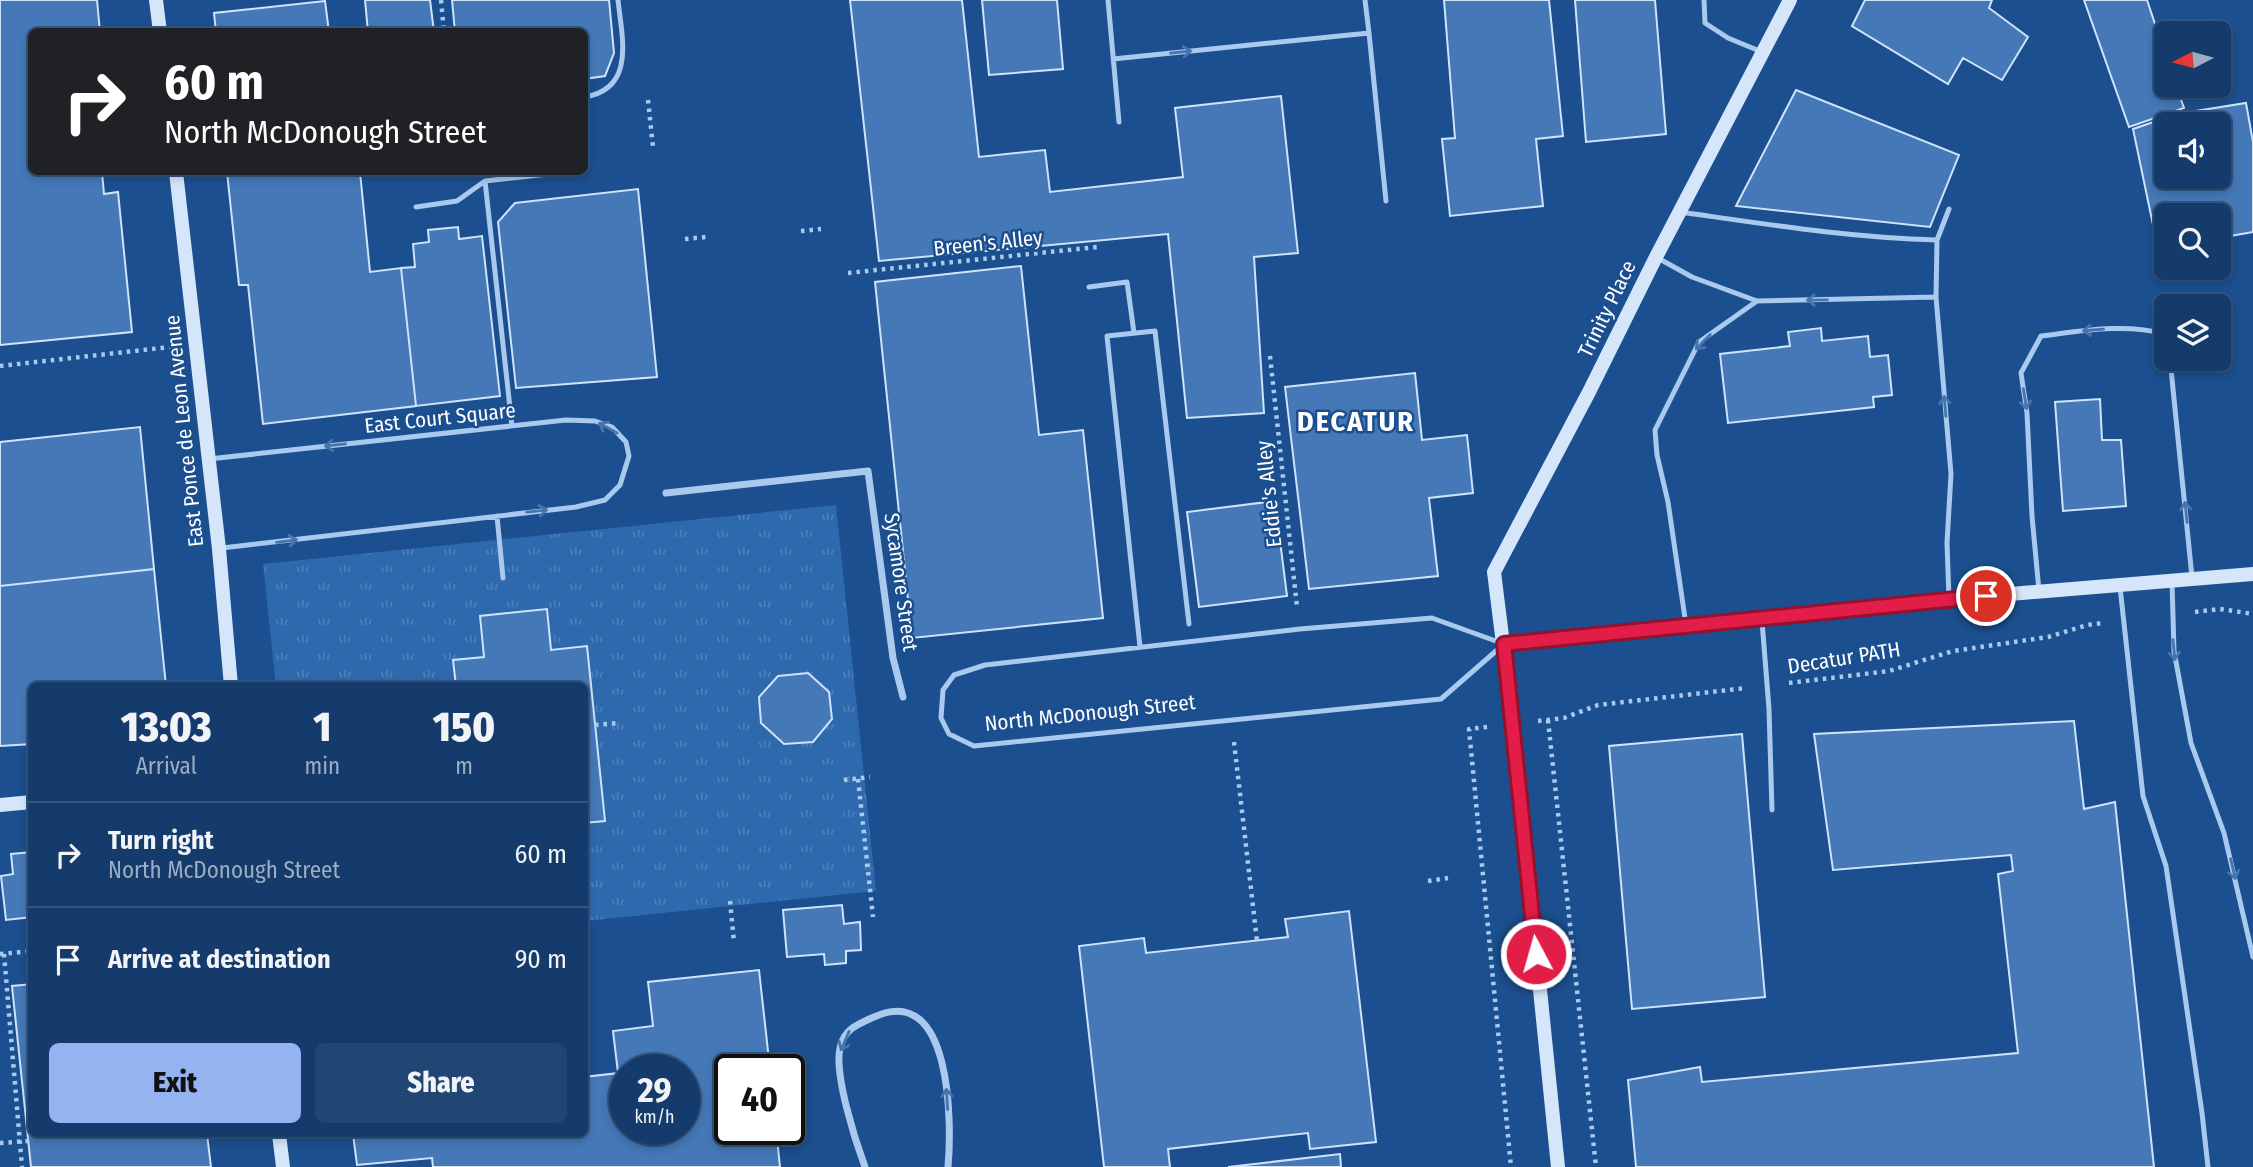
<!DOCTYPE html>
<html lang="en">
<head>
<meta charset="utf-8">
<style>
  :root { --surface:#143b6b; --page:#214673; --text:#f1f3f6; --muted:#9dadc1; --line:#33557e; --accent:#95b2f1 }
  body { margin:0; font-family:"Fira Sans Condensed",sans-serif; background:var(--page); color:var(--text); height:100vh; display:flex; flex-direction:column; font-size:26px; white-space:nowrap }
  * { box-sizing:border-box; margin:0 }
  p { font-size:23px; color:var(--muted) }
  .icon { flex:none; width:38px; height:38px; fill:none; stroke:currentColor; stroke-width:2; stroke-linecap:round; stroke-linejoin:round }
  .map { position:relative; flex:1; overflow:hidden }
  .details { position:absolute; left:28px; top:682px; width:560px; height:455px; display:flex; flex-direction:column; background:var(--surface); border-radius:10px; box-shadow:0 4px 10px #0003,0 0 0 2px var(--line) }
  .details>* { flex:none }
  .top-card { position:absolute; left:28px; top:28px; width:560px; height:147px; border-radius:10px; box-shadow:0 4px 10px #0003,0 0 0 2px var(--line); background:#202124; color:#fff; overflow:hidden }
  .needle { width:46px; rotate:264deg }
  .controls { position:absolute; left:2154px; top:21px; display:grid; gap:14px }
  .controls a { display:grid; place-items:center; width:77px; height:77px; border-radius:10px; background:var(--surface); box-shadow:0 4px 10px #0003,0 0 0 2px var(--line); font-size:35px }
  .speed { position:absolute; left:609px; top:1054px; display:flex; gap:14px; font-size:35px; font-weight:700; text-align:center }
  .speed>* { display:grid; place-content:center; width:91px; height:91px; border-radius:50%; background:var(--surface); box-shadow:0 4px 10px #0003,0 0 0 2px var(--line); line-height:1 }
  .speed small { font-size:18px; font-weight:400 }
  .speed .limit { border:4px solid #111; border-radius:10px; background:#fff; color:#111 }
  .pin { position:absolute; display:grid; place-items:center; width:60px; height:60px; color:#fff; margin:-30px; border:4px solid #fff; border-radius:50%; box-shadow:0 2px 7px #0007 }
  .me { position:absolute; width:77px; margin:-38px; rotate:354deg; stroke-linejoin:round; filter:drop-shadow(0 0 5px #0008) }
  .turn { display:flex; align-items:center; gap:24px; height:147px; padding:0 21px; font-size:32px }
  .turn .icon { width:91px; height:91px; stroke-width:2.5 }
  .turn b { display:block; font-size:49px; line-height:60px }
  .eta { display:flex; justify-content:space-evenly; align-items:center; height:119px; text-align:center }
  .eta b { font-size:42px; font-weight:800; line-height:49px }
  .cta { display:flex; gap:14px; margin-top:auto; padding:14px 21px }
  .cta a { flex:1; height:80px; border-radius:10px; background:var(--accent); color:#111; font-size:28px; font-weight:800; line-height:80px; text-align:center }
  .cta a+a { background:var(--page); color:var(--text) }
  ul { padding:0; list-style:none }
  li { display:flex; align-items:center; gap:21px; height:105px; padding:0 21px; border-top:2px solid var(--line) }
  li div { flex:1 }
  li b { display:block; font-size:26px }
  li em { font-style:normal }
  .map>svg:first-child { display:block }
</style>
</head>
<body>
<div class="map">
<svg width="2253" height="1167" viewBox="0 0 2253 1167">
  <defs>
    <pattern id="grass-tufts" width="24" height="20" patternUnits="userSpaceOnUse" patternTransform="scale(1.75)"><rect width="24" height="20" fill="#2e69ad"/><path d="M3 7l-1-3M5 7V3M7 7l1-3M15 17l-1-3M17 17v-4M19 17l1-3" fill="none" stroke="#4d80b9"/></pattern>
  </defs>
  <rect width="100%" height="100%" fill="#1b4f8f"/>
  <path fill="url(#grass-tufts)" d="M 836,505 L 876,891 L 585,921 L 584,686 L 276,686 L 263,564 Z"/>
  <path fill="#4478b7" stroke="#cfe3fa" stroke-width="2" fill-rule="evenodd" d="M 0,0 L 97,0 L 100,32 L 32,32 L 32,172 L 102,172 L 104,194 L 118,192 L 132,332 L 0,345 Z
    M 365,0 L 430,0 L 434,32 L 368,32 Z
    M 452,0 L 609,0 L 614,53 L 605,76 L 584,79 L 584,32 L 455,32 Z
    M 850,0 L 962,0 L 979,157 L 1045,150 L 1050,192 L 1183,177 L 1175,108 L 1281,96 L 1298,253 L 1254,257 L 1264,413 L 1187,418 L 1168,234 L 879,261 Z
    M 982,0 L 1057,0 L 1063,69 L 989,75 Z
    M 1444,0 L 1549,0 L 1563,136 L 1536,139 L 1543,206 L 1450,216 L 1442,139 L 1455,138 Z
    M 1575,0 L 1655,0 L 1666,134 L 1586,142 Z
    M 1865,0 L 1992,0 L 1989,8 L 2028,37 L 2002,80 L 1963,58 L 1948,84 L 1852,26 Z
    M 2084,0 L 2147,0 L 2166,57 L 2166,86 L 2176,86 L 2184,108 L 2129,127 Z
    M 325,1 L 329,32 L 216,32 L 214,13 Z
    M 1796,90 L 1959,155 L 1930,227 L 1736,206 Z
    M 2246,103 L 2253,142 L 2253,232 L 2219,238 L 2219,215 L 2166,215 L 2166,247 L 2158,249 L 2133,129 L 2177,114 ZM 2166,124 L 2219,124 L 2219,177 L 2166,177 Z
    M 227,172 L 360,172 L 370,272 L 401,268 L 416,406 L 263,424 L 248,285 L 239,285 Z
    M 638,189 L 657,377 L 516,388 L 498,222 L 515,203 Z
    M 458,227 L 459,239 L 482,236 L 500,396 L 416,406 L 401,268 L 415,267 L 413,244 L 429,242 L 428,230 Z
    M 1021,266 L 1039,435 L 1083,430 L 1103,618 L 912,638 L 875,282 Z
    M 1821,328 L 1822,341 L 1868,336 L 1870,357 L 1888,355 L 1892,395 L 1873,397 L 1874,407 L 1728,423 L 1720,354 L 1790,346 L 1788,332 Z
    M 1415,373 L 1422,440 L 1467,435 L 1473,493 L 1429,498 L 1438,576 L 1309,589 L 1285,387 Z
    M 2100,399 L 2102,440 L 2121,440 L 2126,506 L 2063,511 L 2055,402 Z
    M 140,427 L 154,569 L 0,586 L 0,442 Z
    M 1275,501 L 1287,596 L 1199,607 L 1187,512 Z
    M 154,569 L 166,686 L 32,686 L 32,744 L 0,746 L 0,586 Z
    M 547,609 L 551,650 L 587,646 L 605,821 L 584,823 L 584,686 L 456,686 L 453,660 L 484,657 L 480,616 Z
    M 808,673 L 829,692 L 832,719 L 813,742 L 784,744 L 761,723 L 759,697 L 778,676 Z
    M 2074,721 L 2084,809 L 2115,802 L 2154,1167 L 1636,1167 L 1628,1080 L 1700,1067 L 1702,1082 L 2018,1053 L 1998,874 L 2013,871 L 2011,855 L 1833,870 L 1814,734 Z
    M 1742,734 L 1765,997 L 1632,1009 L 1609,746 Z
    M 32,852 L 32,917 L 6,920 L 1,876 L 13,874 L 11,854 Z
    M 842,905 L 844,924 L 860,922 L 861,950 L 846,951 L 846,963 L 825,965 L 824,954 L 787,957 L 783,910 Z
    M 1349,911 L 1376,1142 L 1310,1149 L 1308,1133 L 1168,1149 L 1170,1167 L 1104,1167 L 1079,946 L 1144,938 L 1146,953 L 1288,937 L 1285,919 Z
    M 759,970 L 770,1069 L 730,1069 L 730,1129 L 776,1129 L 780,1167 L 433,1167 L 432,1158 L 357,1165 L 353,1134 L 584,1134 L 584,1077 L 618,1073 L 613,1031 L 653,1026 L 648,982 ZM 625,1069 L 684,1069 L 684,1129 L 625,1129 Z
    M 32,984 L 32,1134 L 207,1134 L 211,1167 L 31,1167 L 12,986 Z
    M 1340,1154 L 1341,1167 L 1228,1167 Z"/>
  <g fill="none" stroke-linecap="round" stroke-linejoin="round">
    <path stroke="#a9c9ee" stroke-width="4.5" stroke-dasharray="3.5 5" stroke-linecap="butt" d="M 441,0 L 444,32
      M 648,100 L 653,147
      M 801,231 L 821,229
      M 685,239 L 706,237
      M 848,273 L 1097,247
      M 1270,356 L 1297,607
      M 0,366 L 170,347
      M 2195,612 L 2220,609 L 2253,614
      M 1789,683 L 1889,671 L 1953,651 L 2048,637 L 2087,625 L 2103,623
      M 1548,720 L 1596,1167
      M 1538,721 L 1564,718 L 1598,705 L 1746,688
      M 595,725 L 619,723
      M 1487,727 L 1469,729 L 1511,1167
      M 1234,742 L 1257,941
      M 858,779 L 873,917
      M 844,780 L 870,777
      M 1428,881 L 1448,878
      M 730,901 L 734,942
      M 0,954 L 32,951
      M 4,954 L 22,1167
      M 0,1143 L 28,1141"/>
    <path stroke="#a9c9ee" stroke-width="5" d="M 1108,0 L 1119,122
      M 1704,0 L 1705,23 L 1728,38 L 1762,52
      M 1369,33 L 1386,201
      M 1113,59 L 1369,33 L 1365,0
      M 584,97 C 636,89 622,38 618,0
      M 485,181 L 512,426
      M 416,207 L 457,201 L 485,181 L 567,172
      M 1680,212 C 1765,224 1851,238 1937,240
      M 1656,257 L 1692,277 L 1757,301 L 1936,297 L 1951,474 L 1947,543 L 1949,599
      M 1089,287 L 1127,282 L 1134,333
      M 1936,297 L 1937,240 L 1949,209
      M 2170,359 L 2192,577
      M 209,459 L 566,420 L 595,421 L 612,427 L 626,442 L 629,456 L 620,485 L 605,500 L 576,507 L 222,548
      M 497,516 L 503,578
      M 2172,582 L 2174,651 L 2191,743 L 2224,833 L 2253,957
      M 2120,587 L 2143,796 L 2166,866 L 2202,1113 L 2208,1167
      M 2039,591 L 2032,516 L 2027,413 L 2021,373 L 2041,336 C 2082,331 2125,323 2165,334 L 2166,341
      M 1432,618 L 1504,644 L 1441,699 L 974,746 L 949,734 L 941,718 L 943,690 L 954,675 L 985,665 L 1300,629 Z
      M 1762,621 L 1769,709 L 1772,810
      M 1686,625 L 1668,502 L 1657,455 L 1655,430 L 1699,342 L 1757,301
      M 1140,647 L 1107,336 L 1155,331 L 1189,624"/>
    <path stroke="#a9c9ee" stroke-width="7" d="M 666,493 L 868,471 L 893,658 L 903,697
      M 865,1167 C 855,1140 834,1074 840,1048 C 844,1029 858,1024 874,1017 C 952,981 952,1123 948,1167"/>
    <path stroke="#d6e6fa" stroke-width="14" d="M 156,0 L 160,32
      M 176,172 L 219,549 L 231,686
      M 1504,644 L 1986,596 L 2253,574
      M 0,805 L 32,802
      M 279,1134 L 283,1167
      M 1558,1167 L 1513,724 L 1494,572 L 1589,392 L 1656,257 L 1790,0"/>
  </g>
  <defs><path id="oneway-shaft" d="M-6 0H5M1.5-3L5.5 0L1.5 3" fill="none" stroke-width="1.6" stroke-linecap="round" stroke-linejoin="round" transform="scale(1.75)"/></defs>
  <g stroke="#4674ac">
    <use href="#oneway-shaft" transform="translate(1181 52) rotate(-6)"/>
    <use href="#oneway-shaft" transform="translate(1817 300) rotate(179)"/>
    <use href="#oneway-shaft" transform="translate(2093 330) rotate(175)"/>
    <use href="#oneway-shaft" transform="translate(1703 342) rotate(134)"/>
    <use href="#oneway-shaft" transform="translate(2025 399) rotate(81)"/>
    <use href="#oneway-shaft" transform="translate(1945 406) rotate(-95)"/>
    <use href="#oneway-shaft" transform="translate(608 428) rotate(-151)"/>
    <use href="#oneway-shaft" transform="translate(335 445) rotate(174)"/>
    <use href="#oneway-shaft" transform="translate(537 511) rotate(-6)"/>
    <use href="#oneway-shaft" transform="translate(2186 512) rotate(-96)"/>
    <use href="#oneway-shaft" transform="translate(287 541) rotate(-7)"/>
    <use href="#oneway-shaft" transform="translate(2174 650) rotate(84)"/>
    <use href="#oneway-shaft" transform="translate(2233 869) rotate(77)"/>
    <use href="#oneway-shaft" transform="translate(845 1041) rotate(113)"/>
    <use href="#oneway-shaft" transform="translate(947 1099) rotate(-93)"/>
  </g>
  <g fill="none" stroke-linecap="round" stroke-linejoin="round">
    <defs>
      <path id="route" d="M 1536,954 L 1504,644 L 1986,596"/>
    </defs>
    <use href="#route" stroke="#92132f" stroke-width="18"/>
    <use href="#route" stroke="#e11d48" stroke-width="12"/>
  </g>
  <g text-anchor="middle" stroke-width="5" stroke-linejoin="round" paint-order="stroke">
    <g font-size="21" fill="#fff" stroke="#1b4f8f">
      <text transform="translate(988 243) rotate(-6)" y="7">Breen's Alley</text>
      <text transform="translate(1607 309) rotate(-64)" y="7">Trinity Place</text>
      <text transform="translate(440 418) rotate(-6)" y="7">East Court Square</text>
      <text transform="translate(184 431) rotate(-96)" y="7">East Ponce de Leon Avenue</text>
      <text transform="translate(1269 494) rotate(-96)" y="7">Eddie's Alley</text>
      <text transform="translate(901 582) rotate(82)" y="7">Sycamore Street</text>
      <text transform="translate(1844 658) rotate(-9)" y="7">Decatur PATH</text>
      <text transform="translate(1090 713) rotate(-6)" y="7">North McDonough Street</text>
    </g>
    <g font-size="28" font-weight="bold" letter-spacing="2" fill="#fff" stroke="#1b4f8f">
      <text x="1356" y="431">DECATUR</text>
    </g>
  </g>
</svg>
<div class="controls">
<a><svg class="needle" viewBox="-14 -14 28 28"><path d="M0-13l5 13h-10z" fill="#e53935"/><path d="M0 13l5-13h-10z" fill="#9dadc1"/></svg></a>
<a><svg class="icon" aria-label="sound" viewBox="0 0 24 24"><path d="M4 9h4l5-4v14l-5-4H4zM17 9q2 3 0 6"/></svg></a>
<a><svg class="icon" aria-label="search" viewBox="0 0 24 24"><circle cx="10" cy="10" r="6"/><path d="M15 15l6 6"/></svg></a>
<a><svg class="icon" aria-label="layers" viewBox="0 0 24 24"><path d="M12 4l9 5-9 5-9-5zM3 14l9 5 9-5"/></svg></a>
</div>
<div class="speed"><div>29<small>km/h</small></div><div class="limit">40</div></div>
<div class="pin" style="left:1986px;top:596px;background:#d93025"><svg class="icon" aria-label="arrive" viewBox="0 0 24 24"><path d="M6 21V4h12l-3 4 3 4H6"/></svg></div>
<svg class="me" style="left:1536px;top:954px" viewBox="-20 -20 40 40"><circle r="17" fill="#e11d48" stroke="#fff" stroke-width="3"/><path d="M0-11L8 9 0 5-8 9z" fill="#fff"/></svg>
<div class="top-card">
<div class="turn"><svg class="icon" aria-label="right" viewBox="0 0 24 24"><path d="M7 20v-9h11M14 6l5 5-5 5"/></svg><div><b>60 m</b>North McDonough Street</div></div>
</div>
<section class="details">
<div class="eta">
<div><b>13:03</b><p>Arrival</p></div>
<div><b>1</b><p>min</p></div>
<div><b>150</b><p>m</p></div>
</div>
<ul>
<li><svg class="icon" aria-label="right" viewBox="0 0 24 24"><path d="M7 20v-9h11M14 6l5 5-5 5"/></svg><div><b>Turn right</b><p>North McDonough Street</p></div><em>60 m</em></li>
<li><svg class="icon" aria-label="arrive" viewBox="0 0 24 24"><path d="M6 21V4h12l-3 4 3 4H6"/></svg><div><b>Arrive at destination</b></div><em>90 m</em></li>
</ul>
<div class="cta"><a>Exit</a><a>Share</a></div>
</section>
</div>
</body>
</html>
